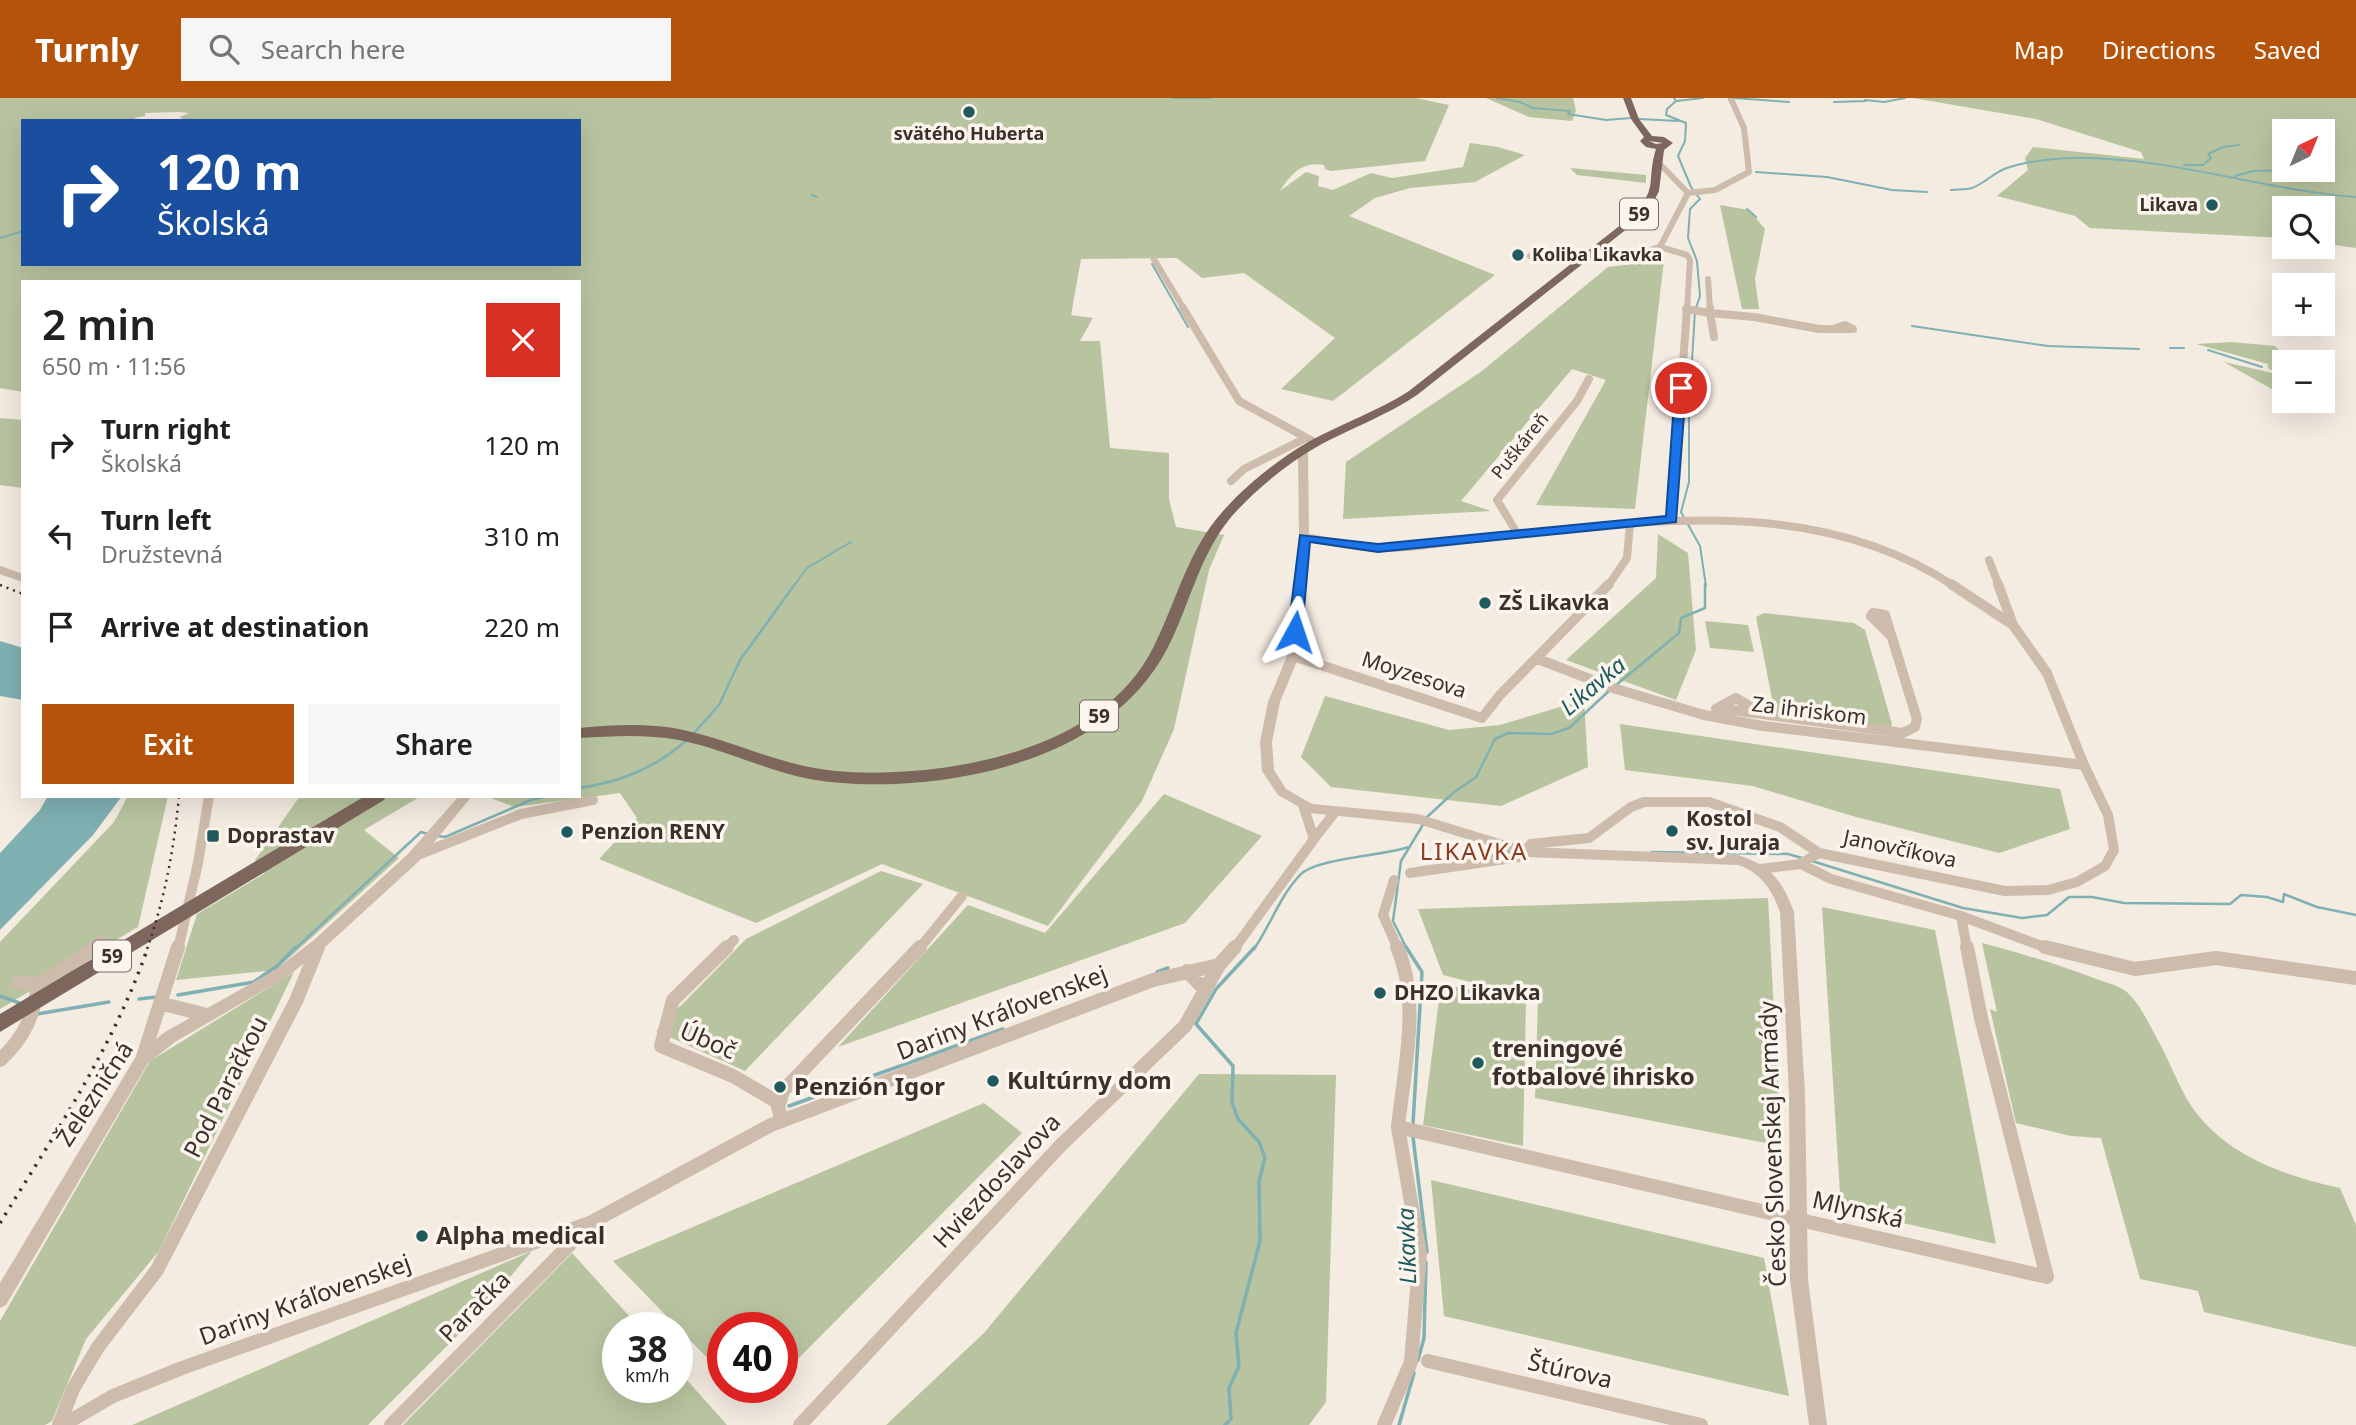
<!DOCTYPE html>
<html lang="en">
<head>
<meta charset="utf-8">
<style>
  :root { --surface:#fff; --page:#f6f6f6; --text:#202124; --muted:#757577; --accent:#b45309 }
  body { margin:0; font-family:"Noto Sans",sans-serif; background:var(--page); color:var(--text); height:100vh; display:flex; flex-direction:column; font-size:26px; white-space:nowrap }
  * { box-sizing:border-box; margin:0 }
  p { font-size:23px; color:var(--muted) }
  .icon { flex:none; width:38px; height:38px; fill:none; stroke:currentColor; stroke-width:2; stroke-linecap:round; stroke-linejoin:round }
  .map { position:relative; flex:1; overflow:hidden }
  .details { position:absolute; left:21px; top:182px; width:560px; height:518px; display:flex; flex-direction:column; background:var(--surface); border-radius:0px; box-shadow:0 7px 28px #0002 }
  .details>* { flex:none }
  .hud { position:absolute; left:21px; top:21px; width:560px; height:147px; border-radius:0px; box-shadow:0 7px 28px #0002; background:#1a4fa0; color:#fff; overflow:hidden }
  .needle { width:46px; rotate:43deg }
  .tools { position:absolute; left:2272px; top:21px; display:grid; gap:14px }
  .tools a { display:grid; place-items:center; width:63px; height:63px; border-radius:0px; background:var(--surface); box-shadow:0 7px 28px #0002; font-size:35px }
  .speed { position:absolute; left:602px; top:1214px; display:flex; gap:14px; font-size:35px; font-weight:700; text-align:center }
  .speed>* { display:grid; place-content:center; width:91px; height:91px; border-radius:50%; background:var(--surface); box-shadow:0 7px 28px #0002; line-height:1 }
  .speed small { font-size:18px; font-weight:400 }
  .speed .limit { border:10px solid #d22; background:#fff; color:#111 }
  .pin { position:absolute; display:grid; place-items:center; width:60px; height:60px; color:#fff; margin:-30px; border:4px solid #fff; border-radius:50%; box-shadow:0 2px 7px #0007 }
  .me { position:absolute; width:77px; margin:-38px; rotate:5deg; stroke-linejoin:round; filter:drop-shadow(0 0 5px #0008) }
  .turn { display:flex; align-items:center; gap:24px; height:147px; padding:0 21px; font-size:32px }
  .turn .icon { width:91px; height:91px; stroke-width:2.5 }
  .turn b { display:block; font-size:49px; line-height:60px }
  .round { display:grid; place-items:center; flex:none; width:74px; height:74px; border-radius:0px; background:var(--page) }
  .head { display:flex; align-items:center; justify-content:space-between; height:119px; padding:0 21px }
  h1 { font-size:42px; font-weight:600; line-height:52px }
  .action { display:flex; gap:14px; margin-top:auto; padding:14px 21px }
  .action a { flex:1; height:80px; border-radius:0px; background:var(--accent); color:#fff; font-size:28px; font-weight:600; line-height:80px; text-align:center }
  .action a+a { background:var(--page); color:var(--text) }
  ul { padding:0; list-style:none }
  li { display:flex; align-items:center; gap:21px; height:91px; padding:0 21px }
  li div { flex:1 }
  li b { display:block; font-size:26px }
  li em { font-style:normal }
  header { display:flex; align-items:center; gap:42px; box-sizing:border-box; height:98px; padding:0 35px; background:var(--accent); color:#fff }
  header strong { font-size:33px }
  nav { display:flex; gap:38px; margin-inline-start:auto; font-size:24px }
  .search { width:490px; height:63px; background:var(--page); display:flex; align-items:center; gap:18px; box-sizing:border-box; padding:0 24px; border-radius:0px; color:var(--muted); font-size:26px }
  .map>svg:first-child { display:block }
</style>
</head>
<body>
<header>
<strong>Turnly</strong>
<div class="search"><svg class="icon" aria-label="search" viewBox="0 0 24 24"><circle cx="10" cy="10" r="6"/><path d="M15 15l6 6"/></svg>Search here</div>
<nav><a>Map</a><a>Directions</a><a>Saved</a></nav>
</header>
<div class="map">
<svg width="2356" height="1327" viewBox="0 0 2356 1327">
  <rect width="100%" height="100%" fill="#f4ebe1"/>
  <path fill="#b8c4a0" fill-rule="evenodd" d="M 0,0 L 1416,0 L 1449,7 L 1425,63 L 1331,73 L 1325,71 L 1324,67 C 1302,63 1291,76 1280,93 L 1306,74 L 1319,78 L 1318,88 L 1333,92 L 1371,75 L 1392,80 L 1463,69 L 1470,45 L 1498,49 L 1525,57 L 1475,84 L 1410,90 L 1375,100 L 1349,118 L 1495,177 L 1333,303 L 1281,291 L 1335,240 L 1244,175 L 1202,180 L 1177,160 L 1081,161 L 1071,217 L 1093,220 L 1080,243 L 1100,243 L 1110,350 L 1169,355 L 1169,401 L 1176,429 L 1224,437 L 1209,472 L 1174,631 L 1142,703 L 1048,828 L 882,766 L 756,825 L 599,761 L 637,720 L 620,695 L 515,709 L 485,698 L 579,698 L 579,184 L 23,184 L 23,294 L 0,290 ZM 179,14 L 189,15 L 180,19 L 182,21 L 162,23 L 579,23 L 579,166 L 23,166 L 23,23 L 135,23 L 139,22 L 134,20 L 145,18 L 145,15 Z
    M 1486,0 L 1573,0 L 1576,13 L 1572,23 L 1529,19 Z
    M 1913,0 L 2356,0 L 2356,150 L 2322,145 L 2322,110 L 2284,110 L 2284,140 L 2090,130 L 2075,118 L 1997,98 L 2028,72 L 2025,60 L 2033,49 L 2144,61 L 2141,54 L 2036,21 ZM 2284,33 L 2322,33 L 2322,72 L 2284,72 Z
    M 1570,70 L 1646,77 L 1646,85 L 1577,77 Z
    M 1720,107 L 1749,112 L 1765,131 L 1755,181 L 1759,211 L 1742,211 Z
    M 1664,162 L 1635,411 L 1536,407 L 1606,282 L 1572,271 L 1461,403 L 1491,413 L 1343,421 L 1346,364 L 1482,273 L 1608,169 Z
    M 2232,244 L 2275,248 L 2291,264 L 2284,264 L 2284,298 L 2224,264 L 2277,276 L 2268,270 L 2268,266 L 2196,246 Z
    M 0,320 L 23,322 L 23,390 L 0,387 Z
    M 1658,436 L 1688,455 L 1696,552 L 1676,602 L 1566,562 L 1656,480 Z
    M 1764,515 L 1854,525 L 1865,532 L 1892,626 L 1890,630 L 1779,616 L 1774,611 L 1756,519 Z
    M 1705,523 L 1748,527 L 1754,554 L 1710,550 Z
    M 1325,598 L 1449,632 L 1500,627 L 1584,602 L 1588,669 L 1501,708 L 1331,689 L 1301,659 Z
    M 1620,626 L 2060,691 L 2070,731 L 1999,755 L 1856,719 L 1753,688 L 1625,672 Z
    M 1164,696 L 1262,738 L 1185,825 L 838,949 L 968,807 L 1045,835 Z
    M 128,698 L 168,698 L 138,829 L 0,911 L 0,844 L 114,724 Z
    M 300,698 L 421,698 L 364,732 L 399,760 L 276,872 L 176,882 L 197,816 L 265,775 L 255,762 Z
    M 881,773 L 923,786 L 745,973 L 656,933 L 746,841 Z
    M 1768,800 L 1781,1048 L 1535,1000 L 1538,901 L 1443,877 L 1418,811 Z
    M 1822,809 L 1935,832 L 1996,1146 L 1841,1111 Z
    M 1982,845 C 2020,855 2057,866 2094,880 C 2103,884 2115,886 2124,892 C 2139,902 2150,929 2159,944 C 2170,964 2178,987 2190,1006 C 2223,1057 2285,1078 2340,1090 L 2356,1127 L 2356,1249 L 2204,1214 L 2198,1193 L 2140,1181 L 2101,1040 L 2071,1038 L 2016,1025 L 1990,911 L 1997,914 Z
    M 294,874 L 159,1153 L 86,1241 L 52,1323 L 45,1327 L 0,1327 L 0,1223 L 150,963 Z
    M 1441,886 L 1526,902 L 1523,1048 L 1423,1027 Z
    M 1199,976 L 1336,977 L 1326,1304 L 1309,1327 L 886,1327 L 984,1235 Z
    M 984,1005 L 1022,1035 L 782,1277 L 782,1230 L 723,1230 L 723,1276 L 613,1163 Z
    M 1431,1082 L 1764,1160 L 1789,1298 L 1444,1218 Z
    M 532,1153 L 478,1217 L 368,1327 L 132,1327 Z
    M 572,1155 L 640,1230 L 618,1230 L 618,1290 L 677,1290 L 677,1271 L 727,1327 L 403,1327 Z"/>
  <path fill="#7fb0b2" d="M 0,543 L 23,550 L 23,602 L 0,598 Z
    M 48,698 L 122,698 L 93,737 L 0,832 L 0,755 L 40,712 Z"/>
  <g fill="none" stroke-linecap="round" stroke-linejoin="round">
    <path stroke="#7fb0b2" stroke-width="2" d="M 1173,0 L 1210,0
      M 1497,0 L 1520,4 L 1533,10 L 1570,13 L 1568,16 L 1606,22 L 1631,20
      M 1674,0 L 1676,3 L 1667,11 L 1666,17 L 1686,25 L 1685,43 L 1678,58 L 1691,89 L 1700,101 L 1690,111 L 1688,140 L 1697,163 L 1700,198 L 1695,213 L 1689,313 L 1689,384 L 1681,414 L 1700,448 L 1706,488
      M 1733,0 L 1789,4
      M 1865,2 L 1884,4 L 1905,0
      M 1676,3 L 1703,0
      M 1834,4 L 1866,3
      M 1639,21 L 1678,23
      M 2184,67 L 2203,67 L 2211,60 L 2208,56 L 2223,49 L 2239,47
      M 1756,74 L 1827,79 L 1892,92 L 1927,94
      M 2235,78 L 2253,73 L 2286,72
      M 1951,92 C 1957,91 1966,92 1972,90 C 1983,86 1993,76 2004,71 C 2026,63 2049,61 2072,60 C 2169,58 2260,92 2356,99
      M 812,97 L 817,99
      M 1747,111 L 1756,119
      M 0,140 L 23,133
      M 1152,166 L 1188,229
      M 1912,228 L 2048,248 L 2139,251
      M 2170,250 L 2184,250
      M 2208,252 L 2262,269
      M 794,488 L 807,470 L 851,444"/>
    <path stroke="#7fb0b2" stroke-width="2.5" d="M 1615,588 L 1679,535 L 1681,520 L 1705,510 L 1705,486
      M 694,635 L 719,607 L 740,562 L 795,486
      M 579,690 C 621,684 655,670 687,642
      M 1427,719 L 1453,695 L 1476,679 L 1495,641 L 1508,635 L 1551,636 L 1569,630 L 1610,592
      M 438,738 L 445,739 L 531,702 L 549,698
      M 1652,754 L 1788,756 L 1802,760
      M 1475,760 L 1513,753
      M 1812,763 L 1963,810 L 2022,820 L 2047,817 L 2069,799 L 2092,799 L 2124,805 L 2230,806 L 2241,797 L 2267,799 L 2283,804 L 2284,796 L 2317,809 L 2356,817
      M 295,851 L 421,734 L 428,736
      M 1254,851 C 1270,828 1280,798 1300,777 C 1315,760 1383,758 1409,749
      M 1407,851 L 1393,823 L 1401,763 L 1424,725"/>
    <path stroke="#7fb0b2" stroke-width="3.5" d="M 1406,849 L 1422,874 L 1413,1026
      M 1157,874 L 1168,870
      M 178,897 L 254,884 L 277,868 L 296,849
      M 0,898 L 22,906
      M 139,901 L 156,899
      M 37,916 L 109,904
      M 789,1008 L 1003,931
      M 1413,1039 L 1427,1154
      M 1418,1262 L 1424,1240 L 1426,1164
      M 1225,1327 L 1231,1321 L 1229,1290 L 1239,1268 L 1236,1235 L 1260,1143 L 1259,1083 L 1265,1060 L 1259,1044 L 1238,1021 L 1232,1004 L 1233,968 L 1196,926 L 1216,891 L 1255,849
      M 1399,1327 L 1414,1275"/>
    <path stroke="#cdbbac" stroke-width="6" d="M 1656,62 L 1688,95
      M 1688,95 L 1715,92 L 1749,74 L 1744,30 L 1731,1
      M 1660,149 L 1687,157 L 1690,162 L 1687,211
      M 1152,158 L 1184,211
      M 1530,158 L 1567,162 L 1578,166
      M 1585,160 L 1623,160 L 1660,149 L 1688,95
      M 1708,181 L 1710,211"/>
    <path stroke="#cdbbac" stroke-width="8" d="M 1183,210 L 1239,303 L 1316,345
      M 1686,211 L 1710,215 L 1710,210
      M 1714,239 L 1710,215 L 1754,219 L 1819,231 L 1853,231 L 1845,227 L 1833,231
      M 1231,383 L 1244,371 L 1306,340
      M 1672,421 L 1687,210
      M 1517,435 L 1497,402 L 1577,303 L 1589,281
      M 1304,439 C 1328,443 1353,449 1378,450 C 1412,451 1449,443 1484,440 C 1642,424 1813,394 1954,488
      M 1989,462 L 1999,488
      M 0,472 L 23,480
      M 1608,488 L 1627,460 L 1630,425"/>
    <path stroke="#cdbbac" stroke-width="10" d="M 1951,486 L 2013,527
      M 1293,558 L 1482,620 L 1500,597 L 1609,486
      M 1538,561 L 1613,590 L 1704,617 L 1763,628 L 2084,667
      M 1718,610 L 1903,635 L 1915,629 L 1917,621 L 1885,517 L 1873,515 L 1871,518 L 1892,539
      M 1716,611 L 1736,600 L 1759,614
      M 1314,741 L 1335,714
      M 415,758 L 521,716 L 593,702
      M 1801,766 L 1831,781 L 1961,818 L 1967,851
      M 1761,771 L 1800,766 L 1819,755 L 2005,793 L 2048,792 L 2077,784 L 2105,768 L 2114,752 L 2108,717 L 2084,667 L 2047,575 L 2013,527 L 1998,486
      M 1410,775 L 1519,759 L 1531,746 L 1589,740 L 1631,709 L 1644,704 L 1709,704 L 1780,729 L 1819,755
      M 1394,782 L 1383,817 L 1398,851
      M 1961,818 L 2050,851
      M 95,851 L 101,842
      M 178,851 L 198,765 L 209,698
      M 317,851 L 319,846
      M 725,851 L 734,842
      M 919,851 L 962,798
      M 1234,851 L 1314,741 L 1303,707"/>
    <path stroke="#cdbbac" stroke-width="14" d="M 727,849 L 673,902 L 661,948 L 733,978 L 779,1005
      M 1397,849 C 1421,905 1404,970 1398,1029
      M 2045,849 L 2135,871 L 2216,860 L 2356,880
      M 1187,873 L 1205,892
      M 38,888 L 96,849
      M 163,906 L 207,917
      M 143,959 L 178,849
      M 0,962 C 24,940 33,919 38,888 L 33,885 L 18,885
      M 782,1023 L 778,1009 L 783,993 L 920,849
      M 1428,1263 L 1701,1327
      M 59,1327 L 73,1291 L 98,1249 L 157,1172 L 296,903 L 318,849
      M 63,1327 L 113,1298 L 182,1270 L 592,1124 L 771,1027 L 1153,882 L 1219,867
      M 391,1327 L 590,1126
      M 800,1327 L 1061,1047 L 1185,928 L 1219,867 L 1235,849
      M 1384,1327 L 1411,1264 L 1420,1156 L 1398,1029 L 2047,1179 L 1981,920 L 1967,849"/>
    <path fill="#cdbbac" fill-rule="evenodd" d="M 1303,351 L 1308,354 L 1309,439 L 1299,558 L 1280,604 L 1272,644 L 1274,672 L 1286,691 L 1312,706 L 1418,716 L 1526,749 L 1738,757 C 1771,768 1782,782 1794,814 L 1805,996 L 1808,1182 L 1827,1327 L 1809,1327 L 1790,1182 L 1789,996 L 1780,814 C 1772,791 1761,775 1738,767 L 1526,759 L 1418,726 L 1310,715 L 1278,697 L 1262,673 L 1260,644 L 1268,604 L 1287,558 L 1299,439 L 1298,354 Z
      M 459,698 L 472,698 L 418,764 L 324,850 L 285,880 L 175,944 L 148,965 L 6,1207 L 0,1210 L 0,1185 L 138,955 L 165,934 L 275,872 L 314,842 L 408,756 Z"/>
    <path fill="#7d675c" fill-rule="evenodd" d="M 1623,0 L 1631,0 L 1639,21 L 1652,38 L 1664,39 L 1673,45 L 1664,52 L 1659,93 L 1652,107 L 1633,126 L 1417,297 C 1386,318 1351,330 1318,348 C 1287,366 1256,391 1232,418 C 1199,457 1190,507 1167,551 C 1117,647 998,681 896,686 C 863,687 828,686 796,678 C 757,668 719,650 679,642 C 646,636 613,638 579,640 L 579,630 C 613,627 646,625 679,631 C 719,639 756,656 796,666 C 828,674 862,676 895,674 C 989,670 1109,640 1154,548 C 1177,502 1188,451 1224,412 C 1248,385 1279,361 1310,343 C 1343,325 1378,313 1409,293 L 1627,122 C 1661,90 1645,88 1656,51 L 1646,49 L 1640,43 L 1644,39 L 1631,21 ZM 1649,43 L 1663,45 L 1656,46 Z
      M 365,698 L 386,698 L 384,702 L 0,934 L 0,916 Z"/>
    <path stroke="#3b302b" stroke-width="2.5" stroke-dasharray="2 5" stroke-linecap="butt" d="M 0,487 L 23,496
      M 147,851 C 165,800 174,751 179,698"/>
    <path stroke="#3b302b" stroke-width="3.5" stroke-dasharray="2.5 7" stroke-linecap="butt" d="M 0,1125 C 54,1037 114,948 148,849"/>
  </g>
  <path fill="#1a73e8" stroke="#114b97" stroke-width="2" d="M 1681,286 L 1686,290 L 1676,424 L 1378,454 L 1310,444 L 1302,534 L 1295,539 L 1288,534 L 1300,437 L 1378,446 L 1666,418 L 1675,290 Z"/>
  <g fill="#1f5a5e" stroke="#fbf5ee" stroke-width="2.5">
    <circle cx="969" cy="14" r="7"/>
    <circle cx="2212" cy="107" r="7"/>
    <circle cx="1518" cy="157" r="7"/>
    <circle cx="1485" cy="505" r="7"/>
    <circle cx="1672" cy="733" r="7"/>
    <circle cx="567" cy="734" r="7"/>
    <rect x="206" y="731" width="14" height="14" rx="3.5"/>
    <circle cx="1380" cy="895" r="7"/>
    <circle cx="1478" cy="965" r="7"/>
    <circle cx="993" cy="983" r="7"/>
    <circle cx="780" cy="989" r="7"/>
    <circle cx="422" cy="1138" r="7"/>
  </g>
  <g text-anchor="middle" stroke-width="7" stroke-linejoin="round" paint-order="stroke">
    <g font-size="18" font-weight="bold" fill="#3b302b" stroke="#fbf5ee">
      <text x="969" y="42">svätého Huberta</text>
      <text x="2198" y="113" text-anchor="end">Likava</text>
      <text x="1532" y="163" text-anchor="start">Koliba Likavka</text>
    </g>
    <g font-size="18" fill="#3b302b" stroke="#fbf5ee">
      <text transform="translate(1520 348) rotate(-51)" y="6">Puškáreň</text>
    </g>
    <g fill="#fbf5ee" stroke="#756b66" stroke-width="2">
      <rect x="1620" y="100.5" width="38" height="31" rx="5"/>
      <rect x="1080" y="602.5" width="38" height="31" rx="5"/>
      <rect x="93" y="842.5" width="38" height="31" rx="5"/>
    </g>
    <g font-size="19" font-weight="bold" fill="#3b302b">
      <text x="1639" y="123">59</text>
      <text x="1099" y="625">59</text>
      <text x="112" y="865">59</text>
    </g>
    <g font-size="21" font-weight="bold" fill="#3b302b" stroke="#fbf5ee" text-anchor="start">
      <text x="1499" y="512">ZŠ Likavka</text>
      <text x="1686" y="728">Kostol<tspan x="1686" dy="24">sv. Juraja</tspan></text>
      <text x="581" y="741">Penzion RENY</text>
      <text x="227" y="745">Doprastav</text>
      <text x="1394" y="902">DHZO Likavka</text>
    </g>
    <g font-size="21" fill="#3b302b" stroke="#fbf5ee">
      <text transform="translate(1414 577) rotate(18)" y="7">Moyzesova</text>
      <text transform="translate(1809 613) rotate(7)" y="7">Za ihriskom</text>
      <text transform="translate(1900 751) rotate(12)" y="7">Janovčíkova</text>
    </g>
    <g font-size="23" font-style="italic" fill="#1f5a5e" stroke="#fbf5ee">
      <text transform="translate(1593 588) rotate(-40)" y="8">Likavka</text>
      <text transform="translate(1407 1148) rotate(-92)" y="8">Likavka</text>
    </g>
    <g font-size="24" letter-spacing="2" fill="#8c3b22" stroke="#fbf5ee">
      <text x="1474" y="762">LIKAVKA</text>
    </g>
    <g font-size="24" fill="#3b302b" stroke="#fbf5ee">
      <text transform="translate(1002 915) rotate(-21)" y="8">Dariny Kráľovenskej</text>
      <text transform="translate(708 943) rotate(23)" y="8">Úboč</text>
      <text transform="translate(226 989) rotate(-63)" y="8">Pod Paračkou</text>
      <text transform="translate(95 996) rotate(-57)" y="8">Železničná</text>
      <text transform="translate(1773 1046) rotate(-92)" y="8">Česko Slovenskej Armády</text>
      <text transform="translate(997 1083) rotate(-47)" y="8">Hviezdoslavova</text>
      <text transform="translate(1858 1112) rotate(13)" y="8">Mlynská</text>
      <text transform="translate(305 1202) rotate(-20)" y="8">Dariny Kráľovenskej</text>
      <text transform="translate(475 1209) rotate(-45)" y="8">Paračka</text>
      <text transform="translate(1570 1273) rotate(13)" y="8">Štúrova</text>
    </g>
    <g font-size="24" font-weight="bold" fill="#3b302b" stroke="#fbf5ee" text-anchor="start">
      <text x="1492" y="959">treningové<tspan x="1492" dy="28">fotbalové ihrisko</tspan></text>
      <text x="1007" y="991">Kultúrny dom</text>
      <text x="794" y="997">Penzión Igor</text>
      <text x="436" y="1146">Alpha medical</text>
    </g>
  </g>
</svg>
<div class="tools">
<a><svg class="needle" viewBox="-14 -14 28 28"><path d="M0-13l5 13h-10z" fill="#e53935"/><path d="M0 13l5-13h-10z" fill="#757577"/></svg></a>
<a><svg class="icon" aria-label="search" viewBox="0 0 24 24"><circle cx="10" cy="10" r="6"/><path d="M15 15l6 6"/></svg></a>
<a>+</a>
<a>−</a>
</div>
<div class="speed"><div>38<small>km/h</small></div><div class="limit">40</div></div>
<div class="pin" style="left:1681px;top:290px;background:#d93025"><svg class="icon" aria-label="arrive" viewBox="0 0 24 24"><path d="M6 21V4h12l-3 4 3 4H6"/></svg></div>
<svg class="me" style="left:1295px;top:534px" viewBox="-20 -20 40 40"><path d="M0-17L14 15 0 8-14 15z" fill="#1a73e8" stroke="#fff" stroke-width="4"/></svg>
<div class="hud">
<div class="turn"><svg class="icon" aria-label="right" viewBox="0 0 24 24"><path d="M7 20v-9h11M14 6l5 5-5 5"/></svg><div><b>120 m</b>Školská</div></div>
</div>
<section class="details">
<div class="head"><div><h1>2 min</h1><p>650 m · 11:56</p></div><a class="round" style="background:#d93025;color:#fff"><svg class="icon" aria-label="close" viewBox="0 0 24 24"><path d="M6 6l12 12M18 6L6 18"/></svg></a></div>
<ul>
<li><svg class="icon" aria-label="right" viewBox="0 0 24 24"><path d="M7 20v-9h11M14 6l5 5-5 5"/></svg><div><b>Turn right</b><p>Školská</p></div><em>120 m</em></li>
<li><svg class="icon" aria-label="left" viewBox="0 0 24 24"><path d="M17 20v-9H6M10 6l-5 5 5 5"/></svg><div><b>Turn left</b><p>Družstevná</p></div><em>310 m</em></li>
<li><svg class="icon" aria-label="arrive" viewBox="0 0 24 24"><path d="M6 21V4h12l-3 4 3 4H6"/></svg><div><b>Arrive at destination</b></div><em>220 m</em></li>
</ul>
<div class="action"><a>Exit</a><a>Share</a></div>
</section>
</div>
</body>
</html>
